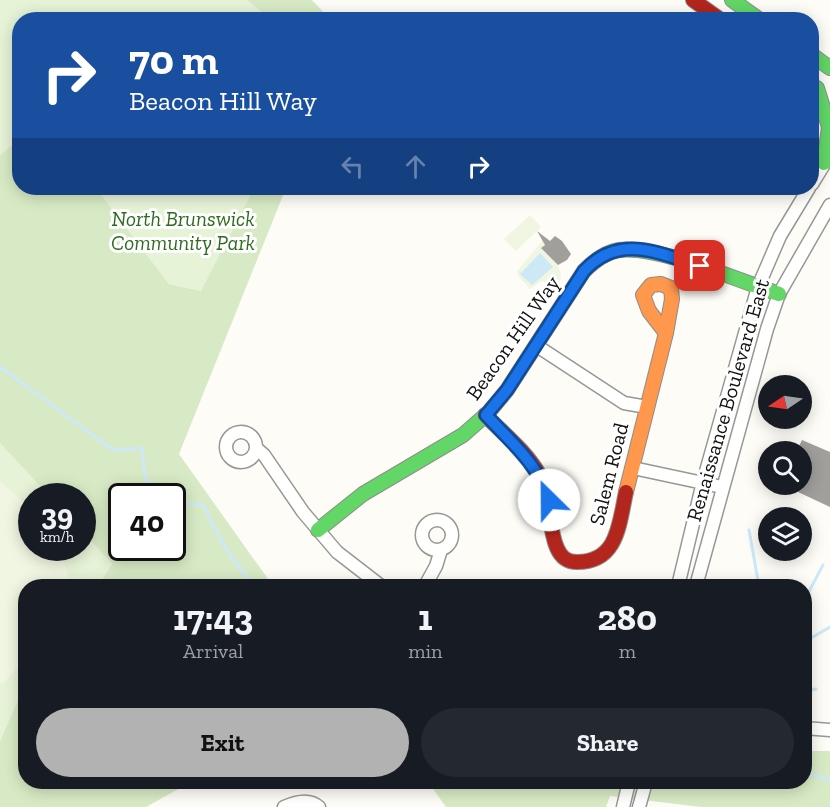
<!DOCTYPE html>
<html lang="en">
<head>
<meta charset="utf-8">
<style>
  :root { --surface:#171b24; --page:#242831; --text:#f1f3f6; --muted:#9ea1a6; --accent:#b2b2b3 }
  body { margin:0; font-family:"Zilla Slab",serif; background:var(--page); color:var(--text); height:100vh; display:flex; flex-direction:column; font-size:22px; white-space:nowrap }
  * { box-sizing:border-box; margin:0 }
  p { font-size:20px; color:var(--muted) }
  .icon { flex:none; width:33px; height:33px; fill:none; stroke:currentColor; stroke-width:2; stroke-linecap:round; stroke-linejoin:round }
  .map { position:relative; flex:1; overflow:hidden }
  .drawer { position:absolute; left:18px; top:579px; width:794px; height:210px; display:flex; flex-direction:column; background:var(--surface); border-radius:24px; box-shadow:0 3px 15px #0003 }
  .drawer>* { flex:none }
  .guide { position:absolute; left:12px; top:12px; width:807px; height:183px; border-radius:24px; box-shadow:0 3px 15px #0003; background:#1a4fa0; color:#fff; overflow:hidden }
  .needle { width:39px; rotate:257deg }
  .tools { position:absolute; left:758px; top:375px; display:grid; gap:12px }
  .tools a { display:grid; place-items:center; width:54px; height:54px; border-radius:50%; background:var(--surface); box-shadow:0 3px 15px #0003; font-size:30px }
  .speed { position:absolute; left:18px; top:483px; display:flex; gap:12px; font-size:30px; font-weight:700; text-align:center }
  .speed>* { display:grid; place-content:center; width:78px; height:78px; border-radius:50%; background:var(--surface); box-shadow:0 3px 15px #0003; line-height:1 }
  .speed small { font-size:15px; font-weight:400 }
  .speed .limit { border:3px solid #111; border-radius:9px; background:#fff; color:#111 }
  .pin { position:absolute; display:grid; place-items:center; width:51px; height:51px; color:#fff; margin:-26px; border-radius:12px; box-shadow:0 3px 9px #0006 }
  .me { position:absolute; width:66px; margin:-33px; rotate:337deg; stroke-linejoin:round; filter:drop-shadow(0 0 4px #0008) }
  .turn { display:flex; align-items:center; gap:21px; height:126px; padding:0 18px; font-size:27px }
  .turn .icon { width:78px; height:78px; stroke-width:2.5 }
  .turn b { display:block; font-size:42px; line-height:51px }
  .lanes { display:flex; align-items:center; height:57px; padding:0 18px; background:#0003; justify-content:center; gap:30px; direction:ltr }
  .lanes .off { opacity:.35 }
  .eta { display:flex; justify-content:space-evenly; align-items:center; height:102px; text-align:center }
  .eta b { font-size:36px; font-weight:700; line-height:42px }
  .action { display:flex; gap:12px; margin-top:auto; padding:12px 18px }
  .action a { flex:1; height:69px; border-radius:36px; background:var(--accent); color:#111; font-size:24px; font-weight:700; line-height:69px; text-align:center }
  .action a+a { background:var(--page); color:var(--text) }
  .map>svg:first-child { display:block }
</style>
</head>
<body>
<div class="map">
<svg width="830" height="807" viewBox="0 0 830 807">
  <rect width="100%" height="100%" fill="#fdfcf7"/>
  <path fill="#e7f3d7" d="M 0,0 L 247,0 L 270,19 L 20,20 L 19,139 L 0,155 Z
    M 96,188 L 254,188 L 202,291 L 169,284 Z
    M 0,443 L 49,496 L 32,496 L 32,548 L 82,548 L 83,532 L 112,564 L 98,586 L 26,586 L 25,684 L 0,741 Z"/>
  <path fill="#d8eac5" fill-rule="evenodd" d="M 247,0 L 312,0 L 330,19 L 270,19 Z
    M 19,139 L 20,188 L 96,188 L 169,284 L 201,291 L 254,188 L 286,188 L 179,454 L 273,586 L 98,586 L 112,564 L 83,532 L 82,496 L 49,496 L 0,443 L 0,155 ZM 122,496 L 172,496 L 172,548 L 122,548 Z
    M 25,684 L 26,782 L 191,782 L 146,807 L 0,807 L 0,741 Z
    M 804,751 L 830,751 L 830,807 L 701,807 L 610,796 L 606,807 L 446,807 L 428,782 L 804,782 Z"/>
  <path fill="#f0f6e1" d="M 530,215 L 541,227 L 516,251 L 504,239 Z
    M 543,240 L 546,241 L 542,249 L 546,254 L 550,251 L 561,272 L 560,282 L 554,285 L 542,281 L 530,289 L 518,276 L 517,271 Z
    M 0,481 L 31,509 L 32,548 L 57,548 L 67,569 L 68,586 L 26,586 L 25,660 L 2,684 L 0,682 Z"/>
  <path fill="#cde8f7" d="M 540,253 L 553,267 L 532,285 L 520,274 Z"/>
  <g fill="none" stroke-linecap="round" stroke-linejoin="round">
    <path stroke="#cde8f7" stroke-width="3" d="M 0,367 L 113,450 L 142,448 L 145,478 L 163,496
      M 172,503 L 203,505 C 217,534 232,564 256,586
      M 749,530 L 759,586
      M 804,601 L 823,565
      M 804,642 L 830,627
      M 804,691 L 816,689
      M 804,772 L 830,780
      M 658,782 L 682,786 L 705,782"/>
  </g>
  <path fill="#a19f9c" d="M 537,231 L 550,241 L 555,236 L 562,241 L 571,254 L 567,260 L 558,265 L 541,248 L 545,245 Z
    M 802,440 L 830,452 L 830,507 L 781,484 L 801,484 L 801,452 L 796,452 Z"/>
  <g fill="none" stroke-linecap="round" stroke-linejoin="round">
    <defs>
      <path id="street" d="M 812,184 L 828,158
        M 537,346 L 624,403 L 647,407
        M226 447a15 15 0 1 1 30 0a15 15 0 1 1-30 0Z
        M 256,448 L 264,455 L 303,512 L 337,552 L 381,586
        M 633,468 L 722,487
        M422 535a15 15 0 1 1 30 0a15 15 0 1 1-30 0Z
        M 425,586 L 436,566 L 441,550
        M 678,586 L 703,482 L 758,287 L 780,236 L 809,188
        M 696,586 L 767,329 L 779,294 L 830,205
        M 804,728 L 830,730
        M 284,807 C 295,802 309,798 319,807
        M 623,807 L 629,782
        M 639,807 L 646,782"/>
      <path id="fast" d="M 732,0 L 760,20
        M 812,55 L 830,68
        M 817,88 L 829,127 L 824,163
        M 318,530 L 363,494 L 463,435 L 488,413 L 507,390 L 584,271 C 593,262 606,252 619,250 C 658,245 739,281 779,294"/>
      <path id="slow" d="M 626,492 L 666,333 L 672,299 L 671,288 L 661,284 L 651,285 L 643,295 L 649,311 L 666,333"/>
      <path id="jam" d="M 693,0 L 721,20
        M 485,415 C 504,434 527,452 540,476 C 552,499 547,525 557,548 C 561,557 566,562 577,562 C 618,562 619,524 626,492"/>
    </defs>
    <use href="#street" stroke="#979795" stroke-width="15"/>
    <use href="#fast" stroke="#8e8d8b" stroke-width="16"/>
    <use href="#slow" stroke="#8e8d8b" stroke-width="16"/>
    <use href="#jam" stroke="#8e8d8b" stroke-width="16"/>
    <use href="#street" stroke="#fffffe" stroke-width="12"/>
    <use href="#fast" stroke="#63d668" stroke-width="14"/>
    <use href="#slow" stroke="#ff974d" stroke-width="14"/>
    <use href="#jam" stroke="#b3261e" stroke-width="14"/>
  </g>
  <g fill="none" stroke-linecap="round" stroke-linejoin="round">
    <defs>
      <path id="route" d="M 549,500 C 539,465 510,441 486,415 L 507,390 L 584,271 C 619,233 658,253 700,266"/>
    </defs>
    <use href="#route" stroke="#114b97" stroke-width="15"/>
    <use href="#route" stroke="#1a73e8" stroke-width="10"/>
  </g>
  <g text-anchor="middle" stroke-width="6" stroke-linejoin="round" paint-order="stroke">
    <g font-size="21" font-style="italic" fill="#2f6b1f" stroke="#fff">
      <text x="183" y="226">North Brunswick<tspan x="183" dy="24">Community Park</tspan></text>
    </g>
    <g font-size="21" fill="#111" stroke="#fff">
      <text transform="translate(513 338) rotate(-55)" y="7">Beacon Hill Way</text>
      <text transform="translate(728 400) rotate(-74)" y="7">Renaissance Boulevard East</text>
      <text transform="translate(609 474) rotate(-76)" y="7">Salem Road</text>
    </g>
  </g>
</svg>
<div class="tools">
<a><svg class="needle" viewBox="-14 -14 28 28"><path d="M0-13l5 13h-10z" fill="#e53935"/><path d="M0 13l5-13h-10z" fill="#9ea1a6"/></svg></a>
<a><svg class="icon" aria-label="search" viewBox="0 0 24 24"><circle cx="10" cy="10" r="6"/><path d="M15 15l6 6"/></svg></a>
<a><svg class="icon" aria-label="layers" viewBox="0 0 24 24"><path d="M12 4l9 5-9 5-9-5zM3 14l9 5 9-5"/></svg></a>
</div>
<div class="speed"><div>39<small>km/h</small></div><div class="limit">40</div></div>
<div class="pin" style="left:700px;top:266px;background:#d93025"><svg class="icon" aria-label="arrive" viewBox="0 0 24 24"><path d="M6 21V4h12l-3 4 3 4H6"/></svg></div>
<svg class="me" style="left:549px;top:500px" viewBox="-20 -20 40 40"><circle r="19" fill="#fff"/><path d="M0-13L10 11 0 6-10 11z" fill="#1a73e8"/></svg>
<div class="guide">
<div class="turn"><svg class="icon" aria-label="right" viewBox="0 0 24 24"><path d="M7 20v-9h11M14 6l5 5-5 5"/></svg><div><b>70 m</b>Beacon Hill Way</div></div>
<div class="lanes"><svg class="icon off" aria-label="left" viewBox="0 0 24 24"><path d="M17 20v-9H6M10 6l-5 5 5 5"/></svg><svg class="icon off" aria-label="ahead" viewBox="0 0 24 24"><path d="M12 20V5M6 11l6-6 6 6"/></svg><svg class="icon" aria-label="right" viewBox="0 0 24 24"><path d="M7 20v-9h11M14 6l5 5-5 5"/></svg></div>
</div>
<section class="drawer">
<div class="eta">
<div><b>17:43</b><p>Arrival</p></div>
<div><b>1</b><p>min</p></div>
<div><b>280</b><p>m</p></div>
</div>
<div class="action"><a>Exit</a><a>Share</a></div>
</section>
</div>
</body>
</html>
